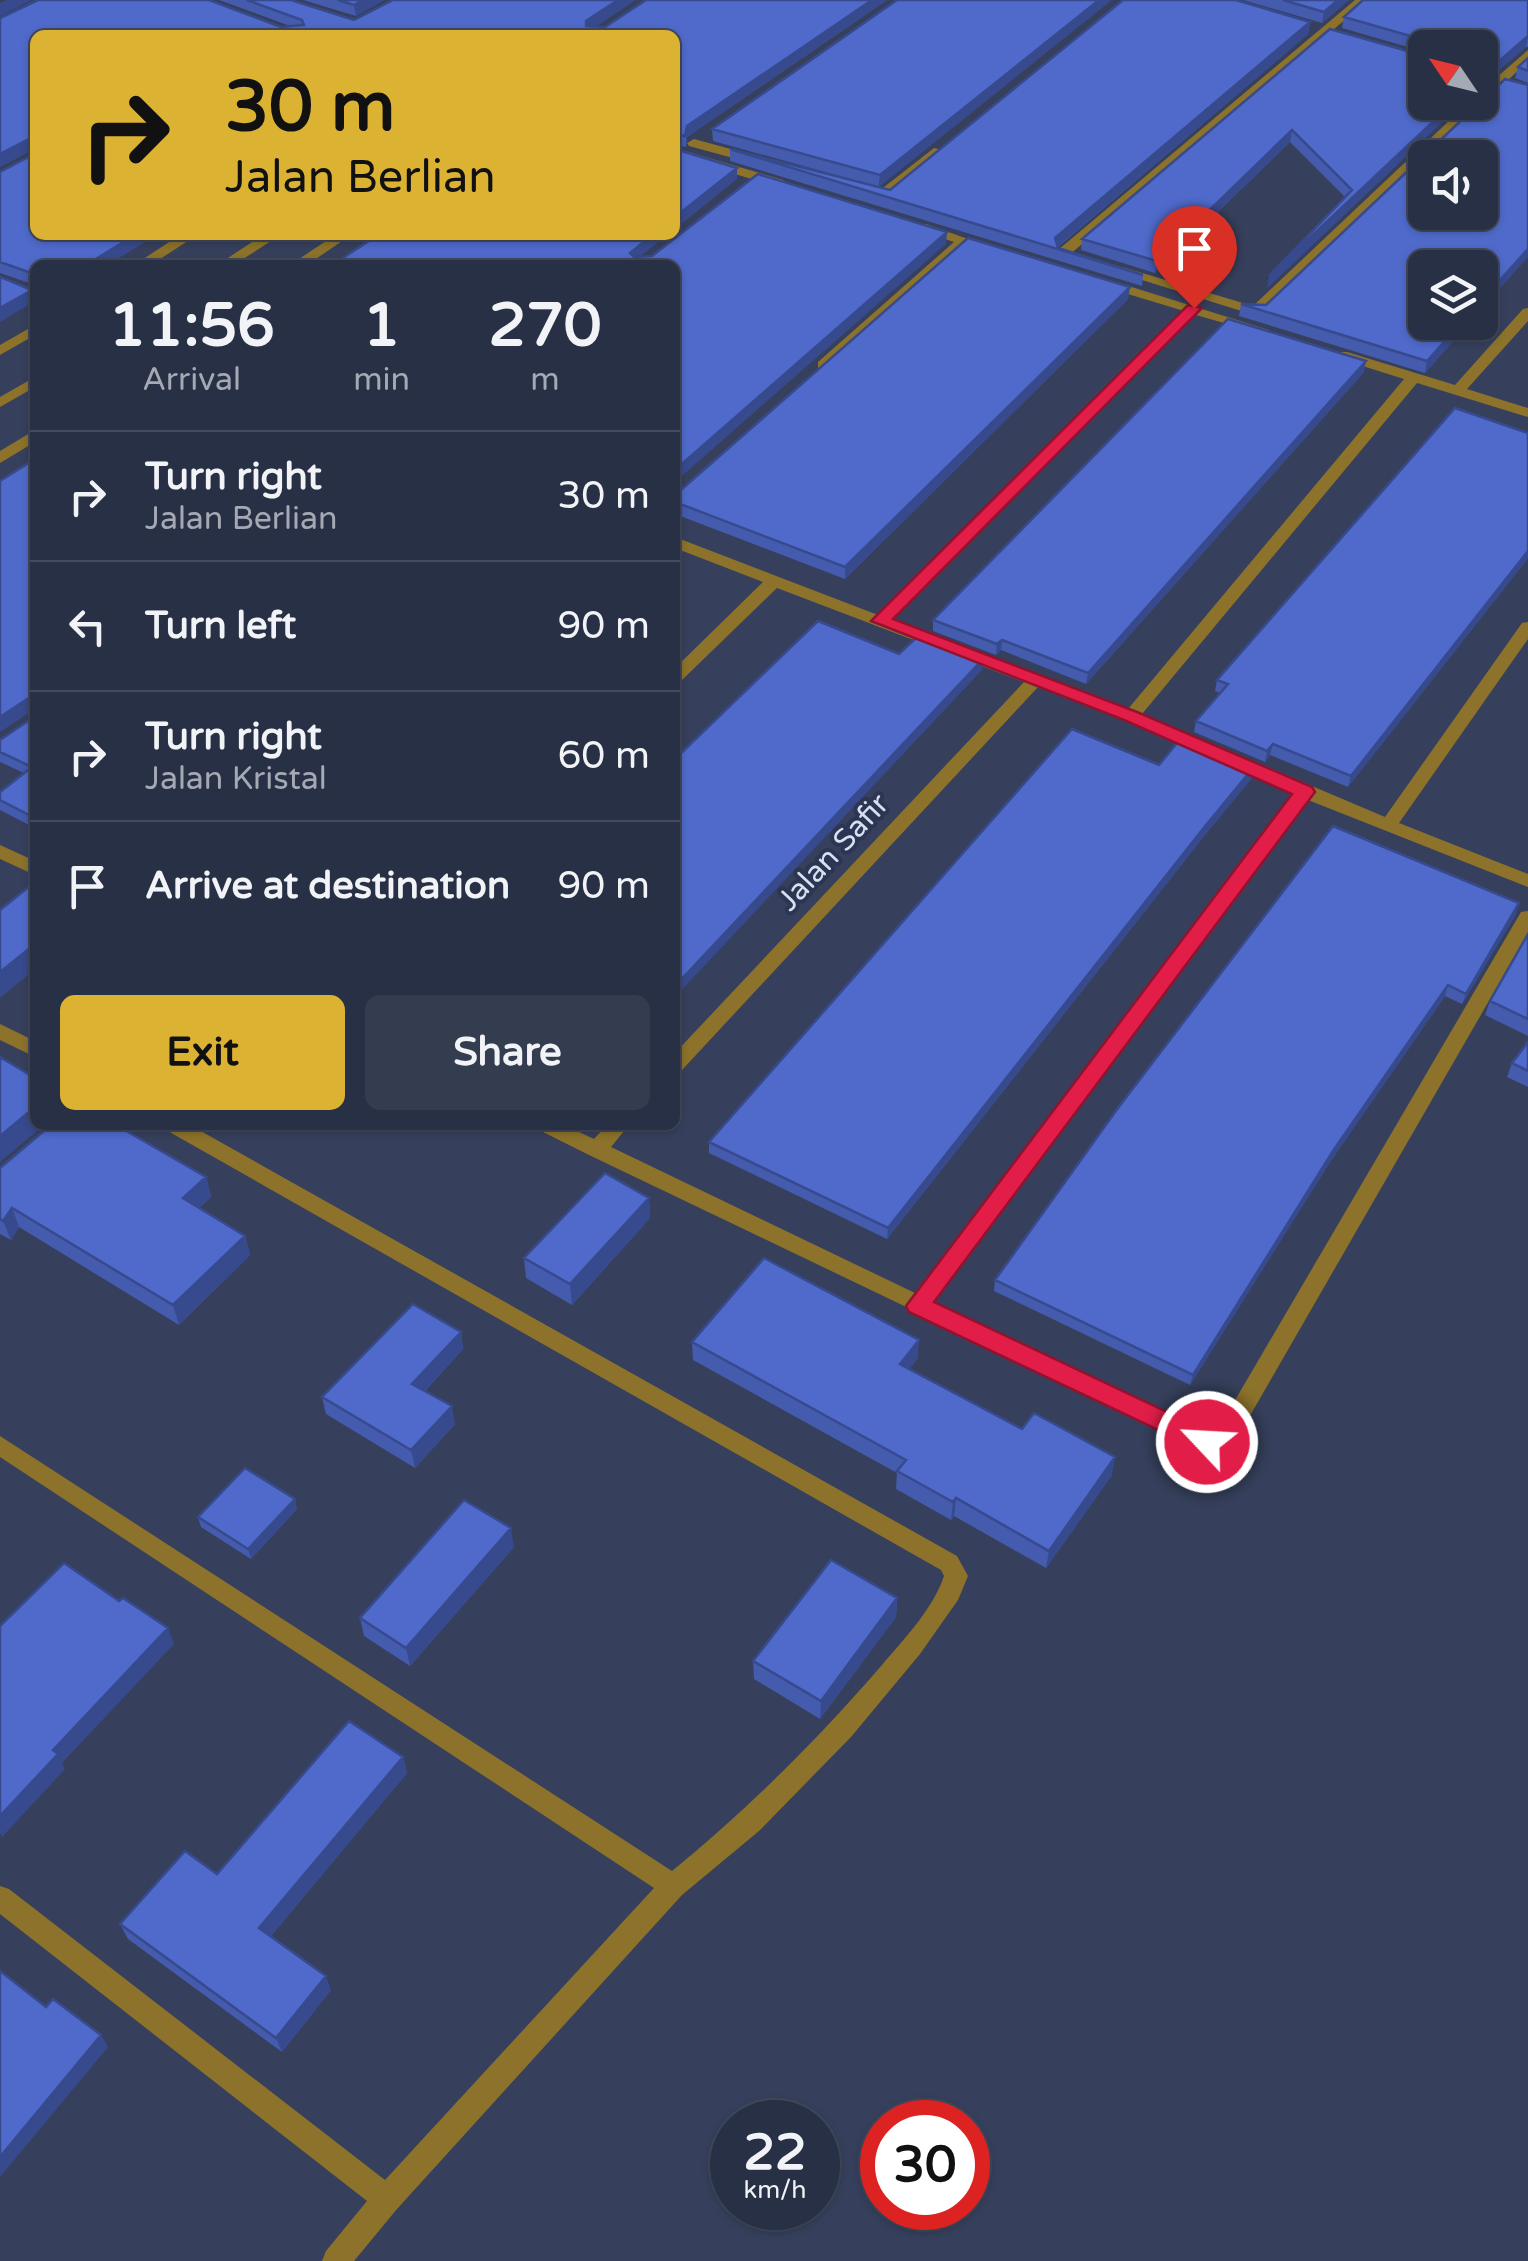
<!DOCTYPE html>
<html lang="en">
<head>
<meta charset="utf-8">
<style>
  :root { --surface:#283045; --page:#343c50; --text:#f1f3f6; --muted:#a5a9b3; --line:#444b5e; --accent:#dcb233 }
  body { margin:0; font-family:"Varela Round",sans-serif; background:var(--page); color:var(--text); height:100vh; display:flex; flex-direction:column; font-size:38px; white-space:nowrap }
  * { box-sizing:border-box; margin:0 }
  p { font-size:32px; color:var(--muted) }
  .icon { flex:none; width:55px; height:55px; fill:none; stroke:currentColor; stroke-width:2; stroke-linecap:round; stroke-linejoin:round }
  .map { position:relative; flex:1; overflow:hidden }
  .drawer { position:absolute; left:30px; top:260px; width:650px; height:870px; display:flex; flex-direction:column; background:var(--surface); border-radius:15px; box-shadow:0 2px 8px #0004,0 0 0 2px var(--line) }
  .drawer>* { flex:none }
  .guide { position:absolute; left:30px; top:30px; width:650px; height:210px; border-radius:15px; box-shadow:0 2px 8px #0004,0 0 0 2px var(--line); background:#dcb233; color:#111; overflow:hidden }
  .needle { width:65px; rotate:305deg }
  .fabs { position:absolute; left:1408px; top:30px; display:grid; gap:20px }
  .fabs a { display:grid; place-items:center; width:90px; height:90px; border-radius:15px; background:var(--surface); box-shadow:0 2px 8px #0004,0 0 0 2px var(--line); font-size:50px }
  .speed { position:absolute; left:710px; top:2100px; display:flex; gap:20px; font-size:50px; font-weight:700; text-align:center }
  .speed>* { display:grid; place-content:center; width:130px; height:130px; border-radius:50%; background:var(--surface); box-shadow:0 2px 8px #0004,0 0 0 2px var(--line); line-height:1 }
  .speed small { font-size:25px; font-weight:400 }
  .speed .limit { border:15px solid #d22; background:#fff; color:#111 }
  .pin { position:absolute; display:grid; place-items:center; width:85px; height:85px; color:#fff; margin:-102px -42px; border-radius:50% 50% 50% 0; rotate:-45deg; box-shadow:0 0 10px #0007 }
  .pin .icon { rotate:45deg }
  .me { position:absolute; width:110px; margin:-55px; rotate:295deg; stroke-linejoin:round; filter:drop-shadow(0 0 8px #0008) }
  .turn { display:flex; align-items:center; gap:35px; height:210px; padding:0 30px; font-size:45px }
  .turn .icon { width:130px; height:130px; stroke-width:2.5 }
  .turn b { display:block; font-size:70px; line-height:85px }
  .eta { display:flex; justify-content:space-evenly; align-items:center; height:170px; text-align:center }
  .eta b { font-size:60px; font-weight:700; line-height:70px }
  .action { display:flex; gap:20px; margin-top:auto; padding:20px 30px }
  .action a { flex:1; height:115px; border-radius:15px; background:var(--accent); color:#111; font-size:40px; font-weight:700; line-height:115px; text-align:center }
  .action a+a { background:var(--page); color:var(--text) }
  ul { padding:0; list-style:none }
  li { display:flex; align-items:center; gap:30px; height:130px; padding:0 30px; border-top:2px solid var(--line) }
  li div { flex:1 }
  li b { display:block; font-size:38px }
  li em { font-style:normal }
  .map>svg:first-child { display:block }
</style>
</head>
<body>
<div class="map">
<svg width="1528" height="2261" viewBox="0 0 1528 2261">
  <rect width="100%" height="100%" fill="#36405c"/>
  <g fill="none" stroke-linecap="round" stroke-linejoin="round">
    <path fill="#8c722a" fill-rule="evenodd" d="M 1355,0 L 1368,0 L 1068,256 L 1058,256 L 1058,250 Z
      M 1528,50 L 1528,61 L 1261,314 L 1251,314 L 1110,270 L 1122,267 L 1253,306 L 1469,102 L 1480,102 L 1480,92 Z
      M 694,139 L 760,157 L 762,160 L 755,164 L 689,146 L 687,143 Z
      M 675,148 L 783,180 L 785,183 L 778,187 L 675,156 Z
      M 934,148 L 946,151 L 887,199 L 862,193 L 869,189 L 879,191 Z
      M 916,224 L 926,224 L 996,249 L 989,253 L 966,246 L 828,368 L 818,368 L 818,362 L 954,242 L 916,230 Z
      M 180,235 L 197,235 L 151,265 L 134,265 Z
      M 263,235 L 280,235 L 234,265 L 217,265 Z
      M 335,235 L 351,235 L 307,265 L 290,265 Z
      M 1103,278 L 1269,330 L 1262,334 L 1196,315 L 892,620 L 1128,709 L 1404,379 L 1337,358 L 1337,352 L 1347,352 L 1455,385 L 1523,309 L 1528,308 L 1528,321 L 1467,389 L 1528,408 L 1528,417 L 1417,383 L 1142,714 L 1385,817 L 1522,623 L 1528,622 L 1528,639 L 1399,823 L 1528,874 L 1528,887 L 1308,800 L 933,1301 L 1209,1433 L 1217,1431 L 1521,912 L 1528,911 L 1528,933 L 1232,1447 L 1207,1451 L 589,1155 L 539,1130 L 536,1125 L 564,1125 L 594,1139 L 607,1125 L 629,1125 L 611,1147 L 915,1293 L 1294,794 L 1125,720 L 1038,687 L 682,1070 L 675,1072 L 675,1053 L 1024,682 L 777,588 L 681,681 L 675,682 L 675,668 L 763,582 L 675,548 L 675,537 L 878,615 L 1184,311 L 1098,285 L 1096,282 Z
      M 35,325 L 35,335 L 0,355 L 0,345 Z
      M 35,377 L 35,387 L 0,407 L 0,397 Z
      M 35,430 L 35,442 L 0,463 L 0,451 Z
      M 0,845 L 35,861 L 35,875 L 0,859 Z
      M 0,1024 L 35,1041 L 35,1057 L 0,1040 Z
      M 163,1125 L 190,1125 L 957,1556 L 968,1576 L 958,1600 L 920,1654 L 851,1737 L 759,1831 L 682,1895 L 397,2209 L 354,2261 L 322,2261 L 326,2251 L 367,2201 L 0,1914 L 0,1886 L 9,1889 L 385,2180 L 654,1888 L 0,1457 L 0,1436 L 672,1871 C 749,1808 817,1740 882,1665 C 904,1639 933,1609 944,1576 L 941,1570 L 166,1130 Z"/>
  </g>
  <path fill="#445bae" d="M 38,0 L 209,0 L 281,27 L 290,26 L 219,0 L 291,0 L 354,20 L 393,0 L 635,0 L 595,27 L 605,27 L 646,0 L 887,0 L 687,137 L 686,147 L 675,145 L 675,35 L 35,35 L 35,235 L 156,235 L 107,265 L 35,265 L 35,287 L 35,285 L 0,273 L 0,172 L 34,154 L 34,149 L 0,167 L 0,18 Z
    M 303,0 L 384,0 L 356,16 Z
    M 897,0 L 879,187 L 713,141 L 712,129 Z
    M 1243,0 L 1349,0 L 1322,23 Z
    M 1528,0 L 1528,47 L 1526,47 L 1495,73 L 1480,69 L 1480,48 L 1425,48 L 1425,52 L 1342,28 L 1344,17 Z
    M 1310,22 L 1308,34 L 1058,247 L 1143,275 L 1142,286 L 730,161 L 730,149 L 890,190 Z
    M 1425,56 L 1463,102 L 1267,288 L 1345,197 L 1290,142 L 1155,273 L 1081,250 L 1082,239 Z
    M 1528,58 L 1528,83 L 1515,78 L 1518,67 Z
    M 1128,299 L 845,579 L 675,514 L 675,490 Z
    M 1241,304 L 1266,305 L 1425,322 L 1470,322 L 1425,373 L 1239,316 Z
    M 1364,372 L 1086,684 L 1001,650 L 996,655 L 933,631 L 933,620 Z
    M 1528,433 L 1528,558 L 1348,787 L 1270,755 L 1265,762 L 1194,732 L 1196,721 L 1220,693 L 1215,691 L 1217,680 Z
    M 35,459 L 35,828 L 0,810 L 0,792 L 24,773 L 0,762 L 0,740 L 34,717 Z
    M 1159,765 L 1251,779 L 1204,836 L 887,1239 L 709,1153 L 709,1142 Z
    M 1516,914 L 1462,1004 L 1445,996 L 1330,1162 L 1190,1385 L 994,1291 L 995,1280 Z
    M 1528,934 L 1528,1036 L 1485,1015 L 1490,1001 Z
    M 1528,1042 L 1528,1087 L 1507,1077 L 1512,1063 Z
    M 0,1168 L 206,1177 L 211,1197 L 199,1208 L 245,1236 L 250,1255 L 179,1325 L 19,1227 L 11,1240 L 0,1234 Z
    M 649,1198 L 650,1218 L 572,1305 L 526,1278 L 524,1258 Z
    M 461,1332 L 463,1349 L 425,1391 L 455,1424 L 415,1468 L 326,1414 L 322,1397 Z
    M 692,1342 L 918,1358 L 909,1369 L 1112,1475 L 1046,1568 L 954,1516 L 951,1520 L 896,1489 L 897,1473 L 693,1360 Z
    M 297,1509 L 251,1559 L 201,1527 L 198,1517 Z
    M 514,1547 L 410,1666 L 364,1636 L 360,1618 Z
    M 897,1598 L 896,1617 L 820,1719 L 754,1679 L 753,1661 Z
    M 403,1757 L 407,1773 L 271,1936 L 331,1990 L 282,2052 L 128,1939 L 120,1924 L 217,1874 Z"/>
  <path fill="#374a8d" d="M 7,0 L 32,0 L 0,16 L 0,3 Z
    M 363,0 L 384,0 L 356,16 L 354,5 Z
    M 618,0 L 635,0 L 587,32 L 586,35 L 586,21 Z
    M 872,0 L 887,0 L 687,137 L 686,147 L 687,126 Z
    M 1099,0 L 1112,0 L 879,187 L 880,175 Z
    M 1338,0 L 1349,0 L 1322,23 L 1324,12 Z
    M 1310,22 L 1308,34 L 1056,248 L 1055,238 Z
    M 1528,36 L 1526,47 L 1495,73 L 1498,62 Z
    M 1454,102 L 1463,102 L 1267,288 L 1269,276 Z
    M 1292,130 L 1290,142 L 1155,273 L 1157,261 Z
    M 33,137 L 35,149 L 0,167 L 0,154 Z
    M 737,168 L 737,179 L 675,229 L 675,217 Z
    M 947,232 L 946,244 L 675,482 L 675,470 Z
    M 135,235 L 156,235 L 107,265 L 86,265 Z
    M 652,235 L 667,235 L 630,265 L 630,253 Z
    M 1528,249 L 1528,257 L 1480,311 L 1480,302 Z
    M 1130,287 L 1128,299 L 845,579 L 845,567 Z
    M 32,290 L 35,301 L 0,322 L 0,308 Z
    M 1462,322 L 1470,322 L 1425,373 L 1427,361 Z
    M 1366,361 L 1364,372 L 1086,684 L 1088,673 Z
    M 1528,551 L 1528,558 L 1348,787 L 1351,776 Z
    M 1002,640 L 1001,650 L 996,655 L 997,644 Z
    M 983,659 L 982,670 L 675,997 L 675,986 Z
    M 32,696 L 35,709 L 0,732 L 0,717 Z
    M 1273,744 L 1270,755 L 1265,762 L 1267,751 Z
    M 1253,768 L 1251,779 L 1204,836 L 887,1239 L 888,1228 L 1206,825 Z
    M 1519,903 L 1516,914 L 1462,1004 L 1466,994 Z
    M 35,944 L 35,969 L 0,998 L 0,972 Z
    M 1448,985 L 1445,996 L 1330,1162 L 1190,1385 L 1193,1375 L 1333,1151 Z
    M 35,1107 L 35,1125 L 44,1125 L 0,1162 L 0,1136 Z
    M 206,1177 L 211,1197 L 189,1218 L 183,1198 Z
    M 649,1198 L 650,1218 L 572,1305 L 570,1284 Z
    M 12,1208 L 19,1227 L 11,1240 L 3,1221 Z
    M 245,1236 L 250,1255 L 179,1325 L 173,1305 Z
    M 461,1332 L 463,1349 L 415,1401 L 412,1384 Z
    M 919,1340 L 918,1358 L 899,1382 L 900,1364 Z
    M 452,1406 L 455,1424 L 415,1468 L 411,1450 Z
    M 1115,1457 L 1112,1475 L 1046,1568 L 1049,1551 Z
    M 956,1498 L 954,1516 L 951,1520 L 953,1502 Z
    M 295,1499 L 297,1509 L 251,1559 L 248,1549 Z
    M 511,1528 L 514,1547 L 410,1666 L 406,1648 Z
    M 897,1598 L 896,1617 L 820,1719 L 821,1701 Z
    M 168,1628 L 174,1644 L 62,1763 L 65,1769 L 2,1837 L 0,1833 L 0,1816 L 53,1750 Z
    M 403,1757 L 407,1773 L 265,1943 L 259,1928 Z
    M 326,1976 L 331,1990 L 282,2052 L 276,2038 Z
    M 101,2035 L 108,2047 L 0,2177 L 0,2157 Z"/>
  <path fill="#4f6aca" stroke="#374a8d" stroke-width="2.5" fill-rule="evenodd" d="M 38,0 L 209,0 L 281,27 L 304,25 L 302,20 L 247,0 L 291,0 L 354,20 L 393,0 L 618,0 L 586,21 L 586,26 L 605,27 L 646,0 L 872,0 L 687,126 L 685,136 L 675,134 L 675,35 L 35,35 L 35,235 L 135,235 L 86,265 L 35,265 L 35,287 L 34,274 L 0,262 L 0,172 L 34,154 L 33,137 L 0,154 L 0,18 Z
    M 338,0 L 363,0 L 354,5 Z
    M 897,0 L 1099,0 L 880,175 L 712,129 Z
    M 1123,0 L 1236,0 L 1310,22 L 1055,238 L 1058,248 L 1143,275 L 730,149 L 890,190 Z
    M 1283,0 L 1338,0 L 1324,12 Z
    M 1363,0 L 1528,0 L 1528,36 L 1498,62 L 1480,58 L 1480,60 L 1480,48 L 1430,48 L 1428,41 L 1344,17 Z
    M 1330,29 L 1425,56 L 1425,102 L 1454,102 L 1269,276 L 1352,190 L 1292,130 L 1157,261 L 1082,239 Z
    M 1528,58 L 1528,71 L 1518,67 Z
    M 1480,70 L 1485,73 L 1480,84 Z
    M 1505,79 L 1528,85 L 1528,249 L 1480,302 L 1480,268 L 1425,268 L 1425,322 L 1462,322 L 1427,361 L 1241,304 L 1266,305 ZM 1425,158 L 1480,158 L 1480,212 L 1425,212 Z
    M 675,149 L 737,168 L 675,217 Z
    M 758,174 L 947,232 L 675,470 L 675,265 L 332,265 L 378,235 L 652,235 L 630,253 L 634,257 L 652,256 Z
    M 968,238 L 1130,287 L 845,567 L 675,502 L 675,490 L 682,489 Z
    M 0,277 L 32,290 L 0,308 Z
    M 1228,319 L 1366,361 L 1088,673 L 1002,640 L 997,644 L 933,620 Z
    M 1455,408 L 1528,433 L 1528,551 L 1351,776 L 1273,744 L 1267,751 L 1196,721 L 1228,684 L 1217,680 Z
    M 35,459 L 35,818 L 0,800 L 0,792 L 32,767 L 0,752 L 0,740 L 34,717 L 32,696 L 0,717 L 0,481 Z
    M 818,621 L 899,654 L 919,635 L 983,659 L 675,986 L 675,759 Z
    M 1072,729 L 1159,765 L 1182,737 L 1253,768 L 1206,825 L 888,1228 L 709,1142 Z
    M 1333,826 L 1519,903 L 1466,994 L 1448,985 L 1333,1151 L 1193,1375 L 995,1280 L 1118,1108 Z
    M 30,886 L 35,889 L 35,944 L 0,972 L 0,910 Z
    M 1528,934 L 1528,1019 L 1490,1001 Z
    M 1528,1042 L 1528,1071 L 1512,1063 Z
    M 0,1057 L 35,1078 L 35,1107 L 0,1136 Z
    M 51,1125 L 116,1125 L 206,1177 L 183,1198 L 245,1236 L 173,1305 L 12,1208 L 3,1221 L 0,1219 L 0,1168 Z
    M 605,1173 L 649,1198 L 570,1284 L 524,1258 Z
    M 764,1258 L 919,1340 L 900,1364 L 1022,1429 L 1034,1413 L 1115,1457 L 1049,1551 L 956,1498 L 953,1502 L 897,1471 L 906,1460 L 692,1342 Z
    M 413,1304 L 461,1332 L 412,1384 L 452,1406 L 411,1450 L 322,1397 Z
    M 245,1468 L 295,1499 L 248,1549 L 198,1517 Z
    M 464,1500 L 511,1528 L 406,1648 L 360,1618 Z
    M 831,1560 L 897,1598 L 821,1701 L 753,1661 Z
    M 64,1563 L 119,1601 L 123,1598 L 168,1628 L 53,1750 L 58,1754 L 0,1816 L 0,1626 Z
    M 349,1721 L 403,1757 L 259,1928 L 326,1976 L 276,2038 L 120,1924 L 185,1851 L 217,1874 Z
    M 0,1971 L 46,2007 L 53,1999 L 101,2035 L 0,2157 Z"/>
  <path fill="#e11d48" stroke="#92132f" stroke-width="2.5" d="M 1188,305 L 1202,308 L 893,619 L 1137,712 L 1312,787 L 1315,792 L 934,1302 L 1216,1435 L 1220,1442 L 1216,1449 L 1207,1453 L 909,1312 L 906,1306 L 1292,794 L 1124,720 L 871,621 Z"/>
  <g text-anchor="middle" stroke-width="8" stroke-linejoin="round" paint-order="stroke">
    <g font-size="30" fill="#d8dff1" stroke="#2c3551">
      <text transform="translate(833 852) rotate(-47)" y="10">Jalan Safir</text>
    </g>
  </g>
</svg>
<div class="fabs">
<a><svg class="needle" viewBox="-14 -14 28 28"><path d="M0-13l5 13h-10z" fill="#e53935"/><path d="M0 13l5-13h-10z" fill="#a5a9b3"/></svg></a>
<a><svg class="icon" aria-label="sound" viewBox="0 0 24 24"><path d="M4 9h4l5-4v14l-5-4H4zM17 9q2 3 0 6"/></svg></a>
<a><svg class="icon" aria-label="layers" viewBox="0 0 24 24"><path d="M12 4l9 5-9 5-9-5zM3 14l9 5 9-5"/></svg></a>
</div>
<div class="speed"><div>22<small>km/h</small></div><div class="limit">30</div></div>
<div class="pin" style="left:1194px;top:308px;background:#d93025"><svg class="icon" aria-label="arrive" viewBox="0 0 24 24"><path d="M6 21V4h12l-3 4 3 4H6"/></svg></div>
<svg class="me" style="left:1207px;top:1442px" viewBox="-20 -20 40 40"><circle r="17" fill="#e11d48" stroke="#fff" stroke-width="3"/><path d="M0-11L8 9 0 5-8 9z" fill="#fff"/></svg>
<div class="guide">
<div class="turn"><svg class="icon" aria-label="right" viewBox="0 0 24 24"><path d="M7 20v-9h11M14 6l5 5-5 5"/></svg><div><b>30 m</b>Jalan Berlian</div></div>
</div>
<section class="drawer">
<div class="eta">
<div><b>11:56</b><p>Arrival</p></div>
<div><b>1</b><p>min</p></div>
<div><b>270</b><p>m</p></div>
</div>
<ul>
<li><svg class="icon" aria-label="right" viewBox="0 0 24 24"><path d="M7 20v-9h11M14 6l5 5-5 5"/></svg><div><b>Turn right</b><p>Jalan Berlian</p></div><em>30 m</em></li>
<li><svg class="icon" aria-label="left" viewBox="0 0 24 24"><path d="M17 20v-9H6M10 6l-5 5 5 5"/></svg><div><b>Turn left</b></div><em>90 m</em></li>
<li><svg class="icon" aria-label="right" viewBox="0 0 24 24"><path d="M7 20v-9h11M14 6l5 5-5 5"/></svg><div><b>Turn right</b><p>Jalan Kristal</p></div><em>60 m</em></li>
<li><svg class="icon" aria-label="arrive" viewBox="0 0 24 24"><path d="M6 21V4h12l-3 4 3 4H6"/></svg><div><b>Arrive at destination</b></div><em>90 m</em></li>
</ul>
<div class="action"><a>Exit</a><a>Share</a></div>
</section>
</div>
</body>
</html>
